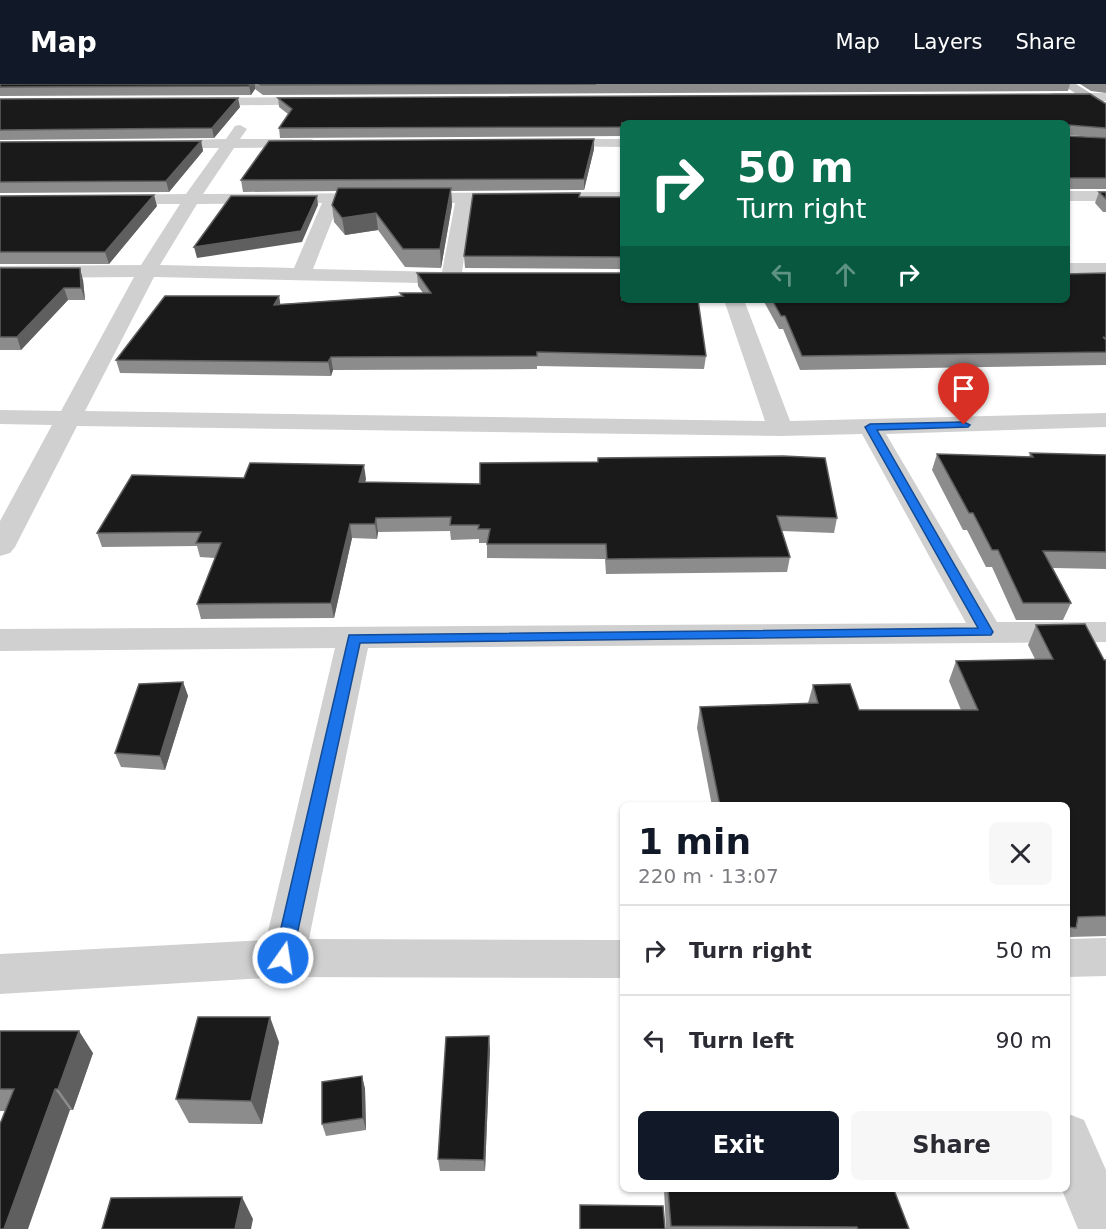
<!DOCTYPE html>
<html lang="en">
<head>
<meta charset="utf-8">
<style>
  :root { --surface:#fff; --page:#f7f7f7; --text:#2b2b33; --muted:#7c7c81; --line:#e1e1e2; --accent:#111827 }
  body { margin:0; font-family:"DejaVu Sans",sans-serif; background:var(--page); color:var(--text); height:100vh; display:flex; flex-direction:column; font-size:22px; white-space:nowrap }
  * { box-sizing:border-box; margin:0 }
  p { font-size:20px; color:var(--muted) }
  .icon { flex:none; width:33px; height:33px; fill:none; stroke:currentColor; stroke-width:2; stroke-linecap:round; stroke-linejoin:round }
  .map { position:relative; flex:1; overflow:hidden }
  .panel { position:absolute; left:620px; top:718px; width:450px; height:390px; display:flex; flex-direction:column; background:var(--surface); border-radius:9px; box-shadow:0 2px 4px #0004 }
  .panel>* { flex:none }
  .guide { position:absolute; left:620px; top:36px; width:450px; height:183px; border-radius:9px; box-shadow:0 2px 4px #0004; background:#0b6e4f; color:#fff; overflow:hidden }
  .pin { position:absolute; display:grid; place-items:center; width:51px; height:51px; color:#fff; margin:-62px -26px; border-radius:50% 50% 50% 0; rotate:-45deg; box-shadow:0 0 6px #0007 }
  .pin .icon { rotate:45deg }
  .me { position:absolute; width:66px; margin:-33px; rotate:13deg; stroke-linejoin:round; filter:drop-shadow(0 0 4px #0008) }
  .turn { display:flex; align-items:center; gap:21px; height:126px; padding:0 18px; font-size:27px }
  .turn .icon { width:78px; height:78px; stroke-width:2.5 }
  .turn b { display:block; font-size:42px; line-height:51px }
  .lanes { display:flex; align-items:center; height:57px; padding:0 18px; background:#0003; justify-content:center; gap:30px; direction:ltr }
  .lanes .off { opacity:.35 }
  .round { display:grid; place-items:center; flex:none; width:63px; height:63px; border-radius:9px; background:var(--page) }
  .overview { display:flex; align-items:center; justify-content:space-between; height:102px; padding:0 18px }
  h1 { font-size:36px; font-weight:800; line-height:45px; color:var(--accent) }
  .primary-button { display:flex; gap:12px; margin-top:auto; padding:12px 18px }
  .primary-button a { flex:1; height:69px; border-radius:9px; background:var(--accent); color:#fff; font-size:24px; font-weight:800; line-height:69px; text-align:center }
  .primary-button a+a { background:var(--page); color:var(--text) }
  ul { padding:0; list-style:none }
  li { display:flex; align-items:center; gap:18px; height:90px; padding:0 18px; border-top:2px solid var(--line) }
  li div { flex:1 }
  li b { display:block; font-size:22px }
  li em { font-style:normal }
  header { display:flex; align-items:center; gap:36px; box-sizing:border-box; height:84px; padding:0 30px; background:var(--accent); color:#fff }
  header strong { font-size:28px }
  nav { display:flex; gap:33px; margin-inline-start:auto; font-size:21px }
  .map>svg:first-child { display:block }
</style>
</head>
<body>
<header>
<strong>Map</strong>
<nav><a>Map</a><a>Layers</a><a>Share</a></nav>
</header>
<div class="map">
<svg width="1106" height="1145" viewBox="0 0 1106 1145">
  <rect width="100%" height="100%" fill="#fff"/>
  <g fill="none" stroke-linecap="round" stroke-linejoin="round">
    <path fill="#d0d0d0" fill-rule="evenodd" d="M 1054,9 L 1106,9 L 1106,17 L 1049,16 L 1049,10 Z
      M 324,13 L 331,17 L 329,20 L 196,22 L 189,18 L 196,14 Z
      M 240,41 L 247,45 L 240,55 L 312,55 L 319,59 L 312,63 L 234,64 L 203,110 L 622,108 L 622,118 L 472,119 L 462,188 L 470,190 L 473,194 L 463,200 L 154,193 L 85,327 L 765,337 L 724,216 L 744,216 L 790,337 L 1106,329 L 1106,343 L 886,350 L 997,538 L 1106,538 L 1106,558 L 368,564 L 309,855 L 622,856 L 622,894 L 283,893 L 0,910 L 0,870 L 266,856 L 335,564 L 0,567 L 0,545 L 966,539 L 862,350 L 780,352 L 77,342 L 15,463 L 10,469 L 0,472 L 0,437 L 52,341 L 0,340 L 0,326 L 61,327 L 134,193 L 0,194 L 0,182 L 141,181 L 180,120 L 110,120 L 104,119 L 102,115 L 104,111 L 186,110 L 219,64 L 156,64 L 151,63 L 149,60 L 151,57 L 226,55 L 235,42 ZM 322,119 L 294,184 L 160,181 L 197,120 ZM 339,119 L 455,119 L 442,188 L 313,185 Z
      M 549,55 L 622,55 L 622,63 L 544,62 L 542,59 Z
      M 1066,107 L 1106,107 L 1106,117 L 1066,117 Z
      M 1066,179 L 1106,179 L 1106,191 L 1066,191 Z
      M 1106,854 L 1106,892 L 1066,893 L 1066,855 Z
      M 1066,1029 L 1084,1036 L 1106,1086 L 1106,1145 L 1078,1145 L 1062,1106 L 1066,1106 Z"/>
    <path fill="#bdbdbd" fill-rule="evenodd" d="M 1061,0 L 1076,0 L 1106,19 L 1106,29 Z"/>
  </g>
  <path fill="#8c8c8c" d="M 0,0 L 1070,0 L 1068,7 L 263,11 L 255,5 L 251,11 L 0,12 Z
    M 1080,0 L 1106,0 L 1106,9 L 1091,7 Z
    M 278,14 L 1106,20 L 1106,54 L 1068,51 L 1067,52 L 1106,54 L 1106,105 L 1066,105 L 1066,39 L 622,39 L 622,52 L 280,54 L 279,44 L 288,30 L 279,23 Z
    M 0,15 L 240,23 L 214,54 L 0,56 Z
    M 594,55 L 594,65 L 584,106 L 451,107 L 452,121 L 441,184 L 405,183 L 378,146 L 345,151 L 334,138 L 332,121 L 337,107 L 243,108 L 241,96 Z
    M 201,57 L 203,67 L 169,108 L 0,109 L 0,58 Z
    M 1099,108 L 1106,108 L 1106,128 L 1103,128 L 1095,119 Z
    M 580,109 L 580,113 L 622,113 L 622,185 L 465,184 L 464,172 Z
    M 0,112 L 157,122 L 109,180 L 0,180 Z
    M 0,184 L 83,196 L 85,216 L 68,216 L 21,266 L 0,266 Z
    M 417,189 L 706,272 L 704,285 L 537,282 L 537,285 L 333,286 L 331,292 L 120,289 L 116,276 L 279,212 L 280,220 L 401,212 L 400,209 L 423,209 L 418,202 Z
    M 1106,189 L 1106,281 L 800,286 L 783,245 L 779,245 L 763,216 L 1066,216 Z
    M 1030,369 L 1106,371 L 1106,485 L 1053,484 L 1071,519 L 1063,536 L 1016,536 L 992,483 L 986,483 L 967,446 L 963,446 L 932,386 L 937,370 L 1029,373 Z
    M 366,395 L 365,398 L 837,434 L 834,449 L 782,447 L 790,473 L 787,488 L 606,490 L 605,475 L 487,474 L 487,459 L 479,459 L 479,455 L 451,456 L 450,447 L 378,448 L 377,455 L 352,454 L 334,534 L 201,535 L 197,520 L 215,474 L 200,473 L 197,462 L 102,463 L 97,449 Z
    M 1036,541 L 1104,576 L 1106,576 L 1106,852 L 1070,853 L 1066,859 L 1066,722 L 712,722 L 697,644 L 700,623 L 808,619 L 813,601 L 859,626 L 961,626 L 949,597 L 956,577 L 1035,575 L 1028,561 Z
    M 183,598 L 188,612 L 165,686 L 121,683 L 115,669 Z
    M 0,947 L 93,969 L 73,1026 L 0,1027 Z
    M 279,958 L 262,1040 L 189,1039 L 176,1015 Z
    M 490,965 L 485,1087 L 440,1087 L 438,1075 Z
    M 362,992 L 365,1005 L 366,1046 L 326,1052 L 322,1040 Z
    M 664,1106 L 894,1106 L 909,1145 L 666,1145 Z"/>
  <path fill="#5f5f5f" d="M 250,0 L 255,0 L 255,5 L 251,11 L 249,2 Z
    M 238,14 L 240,23 L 214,54 L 212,44 Z
    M 594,55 L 594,65 L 584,106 L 584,95 Z
    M 201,57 L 203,67 L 169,108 L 166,97 Z
    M 451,104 L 452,121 L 441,184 L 440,165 Z
    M 154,111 L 157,122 L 109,180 L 105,168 Z
    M 317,112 L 318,121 L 302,158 L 197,174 L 194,163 Z
    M 376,129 L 378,146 L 345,151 L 342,134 Z
    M 80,184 L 83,196 L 85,216 L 81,204 Z
    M 64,204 L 68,216 L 21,266 L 17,253 Z
    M 279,212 L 281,224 L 274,221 Z
    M 331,273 L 333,286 L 331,292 L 328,278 Z
    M 364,381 L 366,395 L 361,412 L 359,398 Z
    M 376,434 L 378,448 L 377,455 L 375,440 Z
    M 350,440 L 352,454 L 334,534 L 331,519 Z
    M 183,598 L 188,612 L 165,686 L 160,672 Z
    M 270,933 L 279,958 L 262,1040 L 251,1017 Z
    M 79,947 L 93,969 L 73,1026 L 58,1005 Z
    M 489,952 L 490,965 L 485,1087 L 484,1076 Z
    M 362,992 L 365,1005 L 366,1046 L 363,1034 Z
    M 55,1005 L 70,1026 L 28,1145 L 4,1145 Z
    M 242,1113 L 253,1135 L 251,1145 L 235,1145 Z"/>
  <path fill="#1a1a1a" stroke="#5f5f5f" stroke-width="1.5" d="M 0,0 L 250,0 L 249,2 L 0,3 Z
    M 259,0 L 596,0 L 261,1 Z
    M 1090,10 L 1106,20 L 1106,44 L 1069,41 L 1067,52 L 1106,54 L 1106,94 L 1069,94 L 1067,99 L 1066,39 L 622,39 L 622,43 L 279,44 L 292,25 L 278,14 Z
    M 238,14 L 212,44 L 0,46 L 0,15 Z
    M 594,55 L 584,95 L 241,96 L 269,57 Z
    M 201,57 L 166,97 L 0,98 L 0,58 Z
    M 338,104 L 451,104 L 440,165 L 403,165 L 376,129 L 342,134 L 332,121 Z
    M 1099,108 L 1106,108 L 1106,115 Z
    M 580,109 L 579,113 L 622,113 L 622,173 L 464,172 L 473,110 Z
    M 154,111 L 105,168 L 0,168 L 0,112 Z
    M 231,112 L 317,112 L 301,147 L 194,163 Z
    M 0,184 L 80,184 L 81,204 L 64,204 L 17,253 L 0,253 Z
    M 417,189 L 622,189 L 622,216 L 698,216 L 706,272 L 537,268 L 537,272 L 331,273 L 328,278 L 116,276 L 165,212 L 279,212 L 274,221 L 403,212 L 400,209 L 431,209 Z
    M 1106,189 L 1106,254 L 1103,253 L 1106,256 L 1106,268 L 802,272 L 785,232 L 781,232 L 772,216 L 1066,216 L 1066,190 Z
    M 1030,369 L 1106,371 L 1106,468 L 1043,467 L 1071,519 L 1023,519 L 998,466 L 992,466 L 973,429 L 969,429 L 937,370 L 1033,373 Z
    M 783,372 L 825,374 L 837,434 L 777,432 L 790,473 L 607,475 L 606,460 L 487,460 L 490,445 L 478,445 L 479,441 L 450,441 L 451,433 L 376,434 L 375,440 L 350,440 L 331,519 L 197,520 L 221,459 L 196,459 L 201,448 L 97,449 L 132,391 L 244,394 L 250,379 L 364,381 L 359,398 L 480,400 L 480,379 L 598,378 L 598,374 Z
    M 1085,540 L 1104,576 L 1106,576 L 1106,832 L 1078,833 L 1076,844 L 1068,843 L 1066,840 L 1066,722 L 720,722 L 700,623 L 818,619 L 813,601 L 850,600 L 859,626 L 978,626 L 956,577 L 1053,575 L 1036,541 Z
    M 183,598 L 160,672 L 115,669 L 139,600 Z
    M 198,933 L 270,933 L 251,1017 L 176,1015 Z
    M 0,947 L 79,947 L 58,1005 L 55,1005 L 4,1145 L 0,1145 L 0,1040 L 14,1005 L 0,1005 Z
    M 489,952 L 484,1076 L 438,1075 L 446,953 Z
    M 362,992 L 363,1034 L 322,1040 L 322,998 Z
    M 668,1106 L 894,1106 L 909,1145 L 858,1145 L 857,1143 L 671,1142 Z
    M 242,1113 L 235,1145 L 102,1145 L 111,1114 Z
    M 580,1121 L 663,1122 L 665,1145 L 580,1145 Z"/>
  <path fill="#1a73e8" stroke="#114b97" stroke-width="1.5" d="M 964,338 L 970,341 L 968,343 L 877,346 L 993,548 L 991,551 L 360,559 L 292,874 L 289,879 L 283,882 L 277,879 L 274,874 L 349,551 L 978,544 L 865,343 L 870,340 Z"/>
</svg>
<div class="pin" style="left:964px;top:341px;background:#d93025"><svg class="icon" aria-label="arrive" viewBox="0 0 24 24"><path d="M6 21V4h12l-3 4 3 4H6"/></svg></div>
<svg class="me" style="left:283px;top:874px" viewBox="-20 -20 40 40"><circle r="17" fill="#1a73e8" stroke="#fff" stroke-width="3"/><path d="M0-11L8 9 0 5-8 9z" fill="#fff"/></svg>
<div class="guide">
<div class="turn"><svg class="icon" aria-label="right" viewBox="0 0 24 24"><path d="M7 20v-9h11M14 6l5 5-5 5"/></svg><div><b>50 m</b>Turn right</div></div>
<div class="lanes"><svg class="icon off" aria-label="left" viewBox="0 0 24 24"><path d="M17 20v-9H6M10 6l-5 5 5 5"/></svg><svg class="icon off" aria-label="ahead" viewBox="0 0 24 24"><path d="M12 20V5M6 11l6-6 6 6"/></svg><svg class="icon" aria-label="right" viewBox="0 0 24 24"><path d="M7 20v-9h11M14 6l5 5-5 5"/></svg></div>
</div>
<section class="panel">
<div class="overview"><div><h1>1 min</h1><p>220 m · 13:07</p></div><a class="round"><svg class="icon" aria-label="close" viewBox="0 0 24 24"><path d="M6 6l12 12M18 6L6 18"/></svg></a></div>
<ul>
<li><svg class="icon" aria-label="right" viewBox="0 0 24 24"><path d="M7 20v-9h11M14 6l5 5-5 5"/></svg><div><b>Turn right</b></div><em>50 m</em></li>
<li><svg class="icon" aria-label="left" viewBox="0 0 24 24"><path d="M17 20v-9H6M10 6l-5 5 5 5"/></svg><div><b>Turn left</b></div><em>90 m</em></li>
</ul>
<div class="primary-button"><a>Exit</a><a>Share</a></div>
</section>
</div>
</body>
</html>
